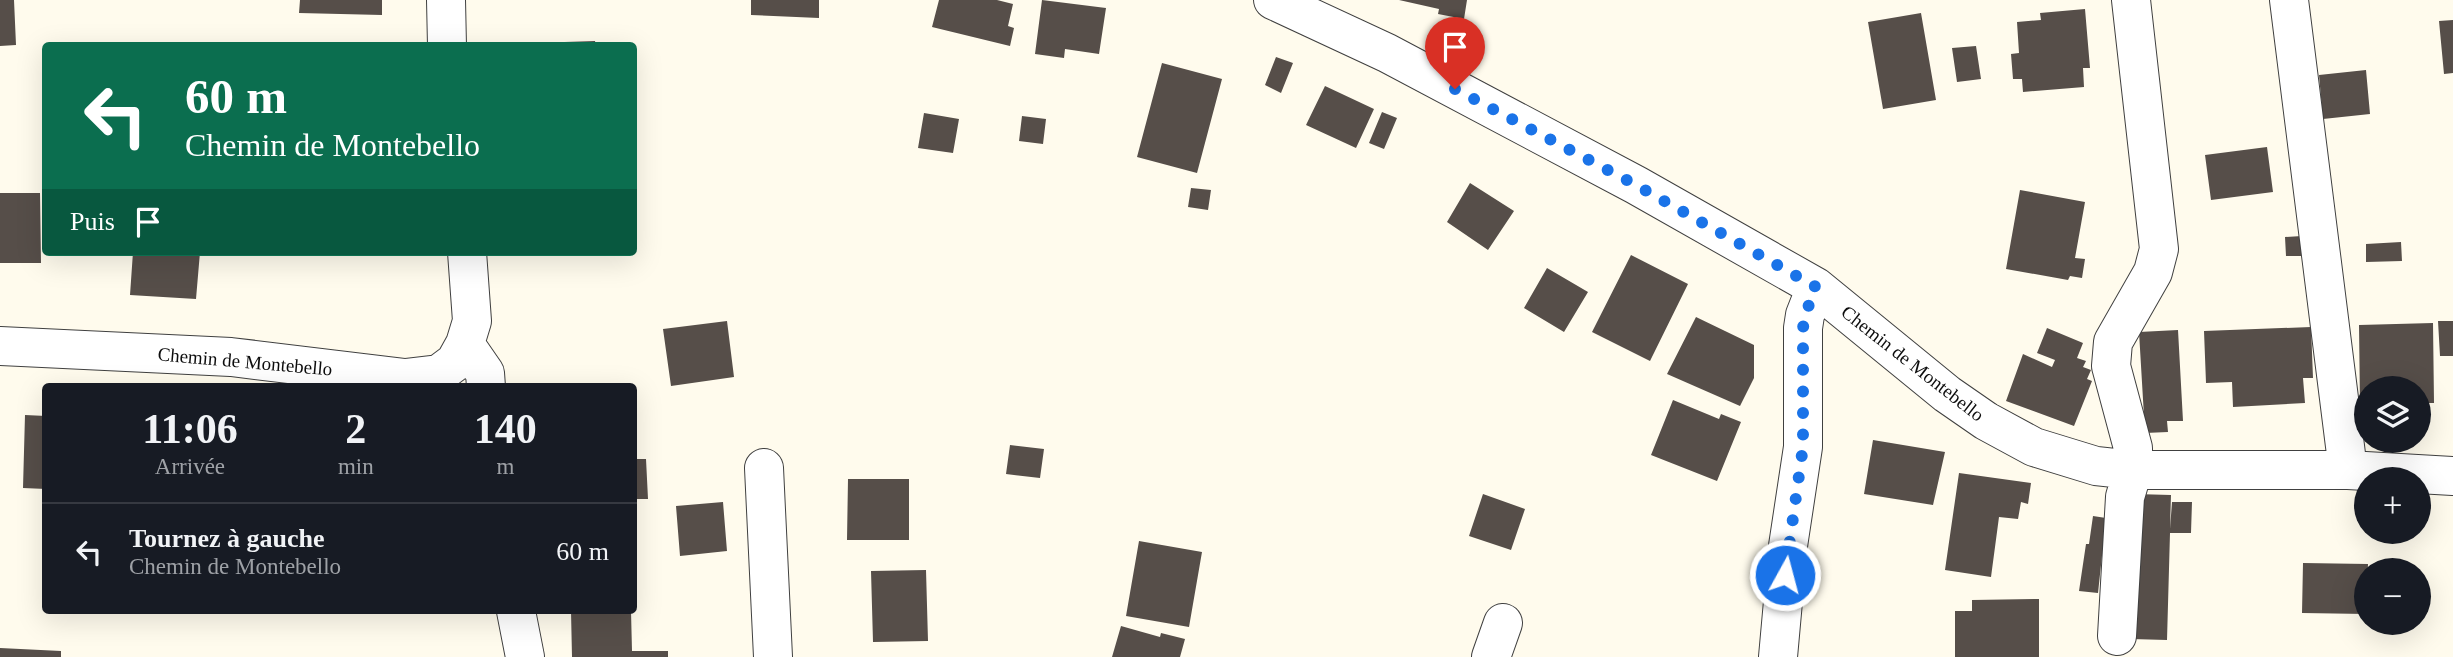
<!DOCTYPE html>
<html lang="fr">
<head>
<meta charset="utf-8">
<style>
  :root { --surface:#171b24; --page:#20242c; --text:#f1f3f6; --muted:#9ea1a6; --line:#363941 }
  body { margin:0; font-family:"Times New Roman",serif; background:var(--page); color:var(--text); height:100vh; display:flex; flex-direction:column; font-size:26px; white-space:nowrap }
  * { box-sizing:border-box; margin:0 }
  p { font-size:23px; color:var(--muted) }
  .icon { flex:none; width:38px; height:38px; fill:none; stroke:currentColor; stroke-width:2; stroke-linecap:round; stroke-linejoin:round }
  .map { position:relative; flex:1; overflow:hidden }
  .drawer { position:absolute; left:42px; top:383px; width:595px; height:231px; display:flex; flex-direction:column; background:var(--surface); border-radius:7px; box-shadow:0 7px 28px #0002 }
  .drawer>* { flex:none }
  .banner { position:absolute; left:42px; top:42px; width:595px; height:214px; border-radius:7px; box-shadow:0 7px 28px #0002; background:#0b6e4f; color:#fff; overflow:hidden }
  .buttons { position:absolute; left:2354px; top:376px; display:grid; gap:14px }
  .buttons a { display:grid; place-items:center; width:77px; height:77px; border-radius:50%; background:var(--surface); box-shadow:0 7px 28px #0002; font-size:35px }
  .pin { position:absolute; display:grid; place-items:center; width:60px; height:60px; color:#fff; margin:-72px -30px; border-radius:50% 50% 50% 0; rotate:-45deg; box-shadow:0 0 7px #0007 }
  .pin .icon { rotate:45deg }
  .me { position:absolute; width:77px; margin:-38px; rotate:7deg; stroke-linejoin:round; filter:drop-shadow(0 0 5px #0008) }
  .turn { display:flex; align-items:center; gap:24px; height:147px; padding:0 28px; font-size:32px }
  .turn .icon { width:91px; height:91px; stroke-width:2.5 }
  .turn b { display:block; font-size:49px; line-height:60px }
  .then { display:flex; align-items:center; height:66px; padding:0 28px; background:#0003; gap:14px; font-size:26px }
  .eta { display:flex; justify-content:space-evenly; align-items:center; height:119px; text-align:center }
  .eta b { font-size:42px; font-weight:700; line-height:49px }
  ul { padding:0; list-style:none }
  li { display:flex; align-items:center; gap:21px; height:98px; padding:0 28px; border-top:2px solid var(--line) }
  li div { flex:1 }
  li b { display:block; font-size:26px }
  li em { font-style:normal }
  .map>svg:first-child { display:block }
</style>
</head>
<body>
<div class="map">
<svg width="2453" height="657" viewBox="0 0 2453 657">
  <rect width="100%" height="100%" fill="#fffbed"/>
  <path fill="#564e49" d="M 0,0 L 14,0 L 16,45 L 0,46 Z
    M 300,0 L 382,0 L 382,15 L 299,13 Z
    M 751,0 L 819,0 L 819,18 L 751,15 Z
    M 939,0 L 997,0 L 1013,4 L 1008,26 L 1014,28 L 1010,46 L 932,27 Z
    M 1042,0 L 1106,8 L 1099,54 L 1065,49 L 1064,58 L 1035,54 Z
    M 1399,0 L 1467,0 L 1464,19 L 1438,14 L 1439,9 Z
    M 2085,9 L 2090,68 L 2083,68 L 2084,87 L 2023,92 L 2022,79 L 2013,79 L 2011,54 L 2019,53 L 2017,22 L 2041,20 L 2040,13 Z
    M 1921,13 L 1936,100 L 1883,109 L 1868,22 Z
    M 2453,20 L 2453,73 L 2444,74 L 2439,21 Z
    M 595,41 L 596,46 L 535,46 L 534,43 Z
    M 1976,46 L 1981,79 L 1957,82 L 1952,48 Z
    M 1276,57 L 1293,63 L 1281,93 L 1265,85 Z
    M 1162,63 L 1222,79 L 1197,173 L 1137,157 Z
    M 2366,70 L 2370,114 L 2323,119 L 2319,75 Z
    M 1325,86 L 1374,109 L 1356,148 L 1306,125 Z
    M 1382,112 L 1397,118 L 1384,149 L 1369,143 Z
    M 924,113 L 959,119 L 953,153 L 918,148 Z
    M 1022,116 L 1046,119 L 1043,144 L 1019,141 Z
    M 2267,147 L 2273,192 L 2211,200 L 2205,155 Z
    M 1470,183 L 1514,211 L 1488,250 L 1447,222 Z
    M 1191,188 L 1211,190 L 1208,210 L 1188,207 Z
    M 2020,190 L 2085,202 L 2075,258 L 2085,259 L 2082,278 L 2070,276 L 2068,280 L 2006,269 Z
    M 0,193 L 40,193 L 41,263 L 0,263 Z
    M 2302,236 L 2303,256 L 2286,256 L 2285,237 Z
    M 2401,242 L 2402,261 L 2366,262 L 2366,244 Z
    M 133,252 L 200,252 L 196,299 L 130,295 Z
    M 1631,255 L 1688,284 L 1650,361 L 1592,332 Z
    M 1547,268 L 1588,292 L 1564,332 L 1524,308 Z
    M 1696,317 L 1754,345 L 1754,378 L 1740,406 L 1667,374 Z
    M 727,321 L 734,377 L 671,386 L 663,329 Z
    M 2438,321 L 2453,321 L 2453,356 L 2440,356 Z
    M 2433,323 L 2434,403 L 2418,403 L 2418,388 L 2366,388 L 2366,405 L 2360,405 L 2359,325 Z
    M 2311,327 L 2313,378 L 2303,378 L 2305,403 L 2233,407 L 2232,382 L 2206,383 L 2204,331 Z
    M 2047,328 L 2083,343 L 2077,358 L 2086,361 L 2083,367 L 2091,370 L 2087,379 L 2092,381 L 2074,426 L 2006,401 L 2023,354 L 2052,367 L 2055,360 L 2037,353 Z
    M 2178,330 L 2183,421 L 2167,421 L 2168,432 L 2145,433 L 2139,332 Z
    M 1673,400 L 1719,419 L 1721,414 L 1741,422 L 1717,481 L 1651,455 Z
    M 25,415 L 46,416 L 46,489 L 23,488 Z
    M 1873,440 L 1945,452 L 1933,505 L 1864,494 Z
    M 1010,445 L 1044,449 L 1040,478 L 1006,474 Z
    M 634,459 L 646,459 L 648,499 L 634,499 Z
    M 1959,473 L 2031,483 L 2028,504 L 2021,502 L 2018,519 L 1999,517 L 1991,577 L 1945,570 Z
    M 848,479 L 909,479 L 909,540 L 847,540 Z
    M 1483,494 L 1525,509 L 1511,550 L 1469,536 Z
    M 2135,494 L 2171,495 L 2170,529 L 2172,502 L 2192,502 L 2191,533 L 2170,533 L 2167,640 L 2131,639 Z
    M 723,502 L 727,551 L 680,556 L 676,506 Z
    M 2093,516 L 2106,518 L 2098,593 L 2079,591 L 2086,544 L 2089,544 Z
    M 1139,541 L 1202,552 L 1189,627 L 1126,616 Z
    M 2303,563 L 2368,564 L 2366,614 L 2302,613 Z
    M 926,570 L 928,641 L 873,642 L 871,571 Z
    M 2039,599 L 2039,657 L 1955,657 L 1955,611 L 1972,611 L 1972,600 Z
    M 571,611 L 631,611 L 632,651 L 668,651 L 668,657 L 572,657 Z
    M 1121,626 L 1160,637 L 1161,633 L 1185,639 L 1180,657 L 1112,657 Z
    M 0,648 L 61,651 L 61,657 L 0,657 Z"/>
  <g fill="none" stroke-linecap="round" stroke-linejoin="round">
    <defs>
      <path id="minor" d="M 446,0 L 447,46
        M 1273,0 L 1387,53 L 1636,185 L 1816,287 L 1947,394 L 1986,421 L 2034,447 L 2096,466 L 2133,470 L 2348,470 L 2453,476
        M 2289,0 L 2348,470
        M 465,344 L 485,373 L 486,387
        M 0,346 L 231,357 L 405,378 L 439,374 L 455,362 L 465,344 L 472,321 L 467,252
        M 764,468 L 773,657
        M 516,611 L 525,657
        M 2117,636 L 2125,497 L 2133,470 L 2133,448 L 2111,366 L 2113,342 L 2153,272 L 2159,249 L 2131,0
        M 1491,657 L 1503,623
        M 1778,657 L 1788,546 L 1803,447 L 1803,328 L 1805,315 L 1816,287"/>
    </defs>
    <use href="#minor" stroke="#404040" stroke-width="40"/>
    <use href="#minor" stroke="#fff" stroke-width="38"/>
  </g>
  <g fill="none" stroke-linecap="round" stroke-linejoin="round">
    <path stroke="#1a73e8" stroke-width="12" stroke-dasharray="0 21.6" d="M 1455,89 L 1636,185 L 1816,287 L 1805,315 L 1803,328 L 1803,447 L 1785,575"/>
  </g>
  <g text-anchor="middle" stroke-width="7" stroke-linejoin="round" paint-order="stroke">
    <g font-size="19" fill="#0d0d0d" stroke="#fff">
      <text transform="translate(245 361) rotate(5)" y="7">Chemin de Montebello</text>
      <text transform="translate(1913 363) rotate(38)" y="7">Chemin de Montebello</text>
    </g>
  </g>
</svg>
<div class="buttons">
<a><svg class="icon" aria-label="layers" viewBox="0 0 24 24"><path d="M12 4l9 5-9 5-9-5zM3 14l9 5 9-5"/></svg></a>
<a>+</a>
<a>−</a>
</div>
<div class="pin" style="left:1455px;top:89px;background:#d93025"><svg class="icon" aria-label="arrive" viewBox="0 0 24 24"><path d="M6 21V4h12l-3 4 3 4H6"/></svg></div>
<svg class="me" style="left:1785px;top:575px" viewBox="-20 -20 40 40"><circle r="17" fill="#1a73e8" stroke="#fff" stroke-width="3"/><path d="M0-11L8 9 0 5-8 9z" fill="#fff"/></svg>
<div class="banner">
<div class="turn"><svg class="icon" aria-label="left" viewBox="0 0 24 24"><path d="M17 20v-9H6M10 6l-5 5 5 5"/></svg><div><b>60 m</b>Chemin de Montebello</div></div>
<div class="then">Puis<svg class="icon" aria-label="arrive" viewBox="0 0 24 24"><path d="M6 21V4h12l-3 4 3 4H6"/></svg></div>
</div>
<section class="drawer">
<div class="eta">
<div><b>11:06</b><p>Arrivée</p></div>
<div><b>2</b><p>min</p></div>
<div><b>140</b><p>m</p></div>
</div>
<ul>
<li><svg class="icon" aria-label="left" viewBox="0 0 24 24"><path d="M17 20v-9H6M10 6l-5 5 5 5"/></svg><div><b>Tournez à gauche</b><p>Chemin de Montebello</p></div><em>60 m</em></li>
</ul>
</section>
</div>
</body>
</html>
